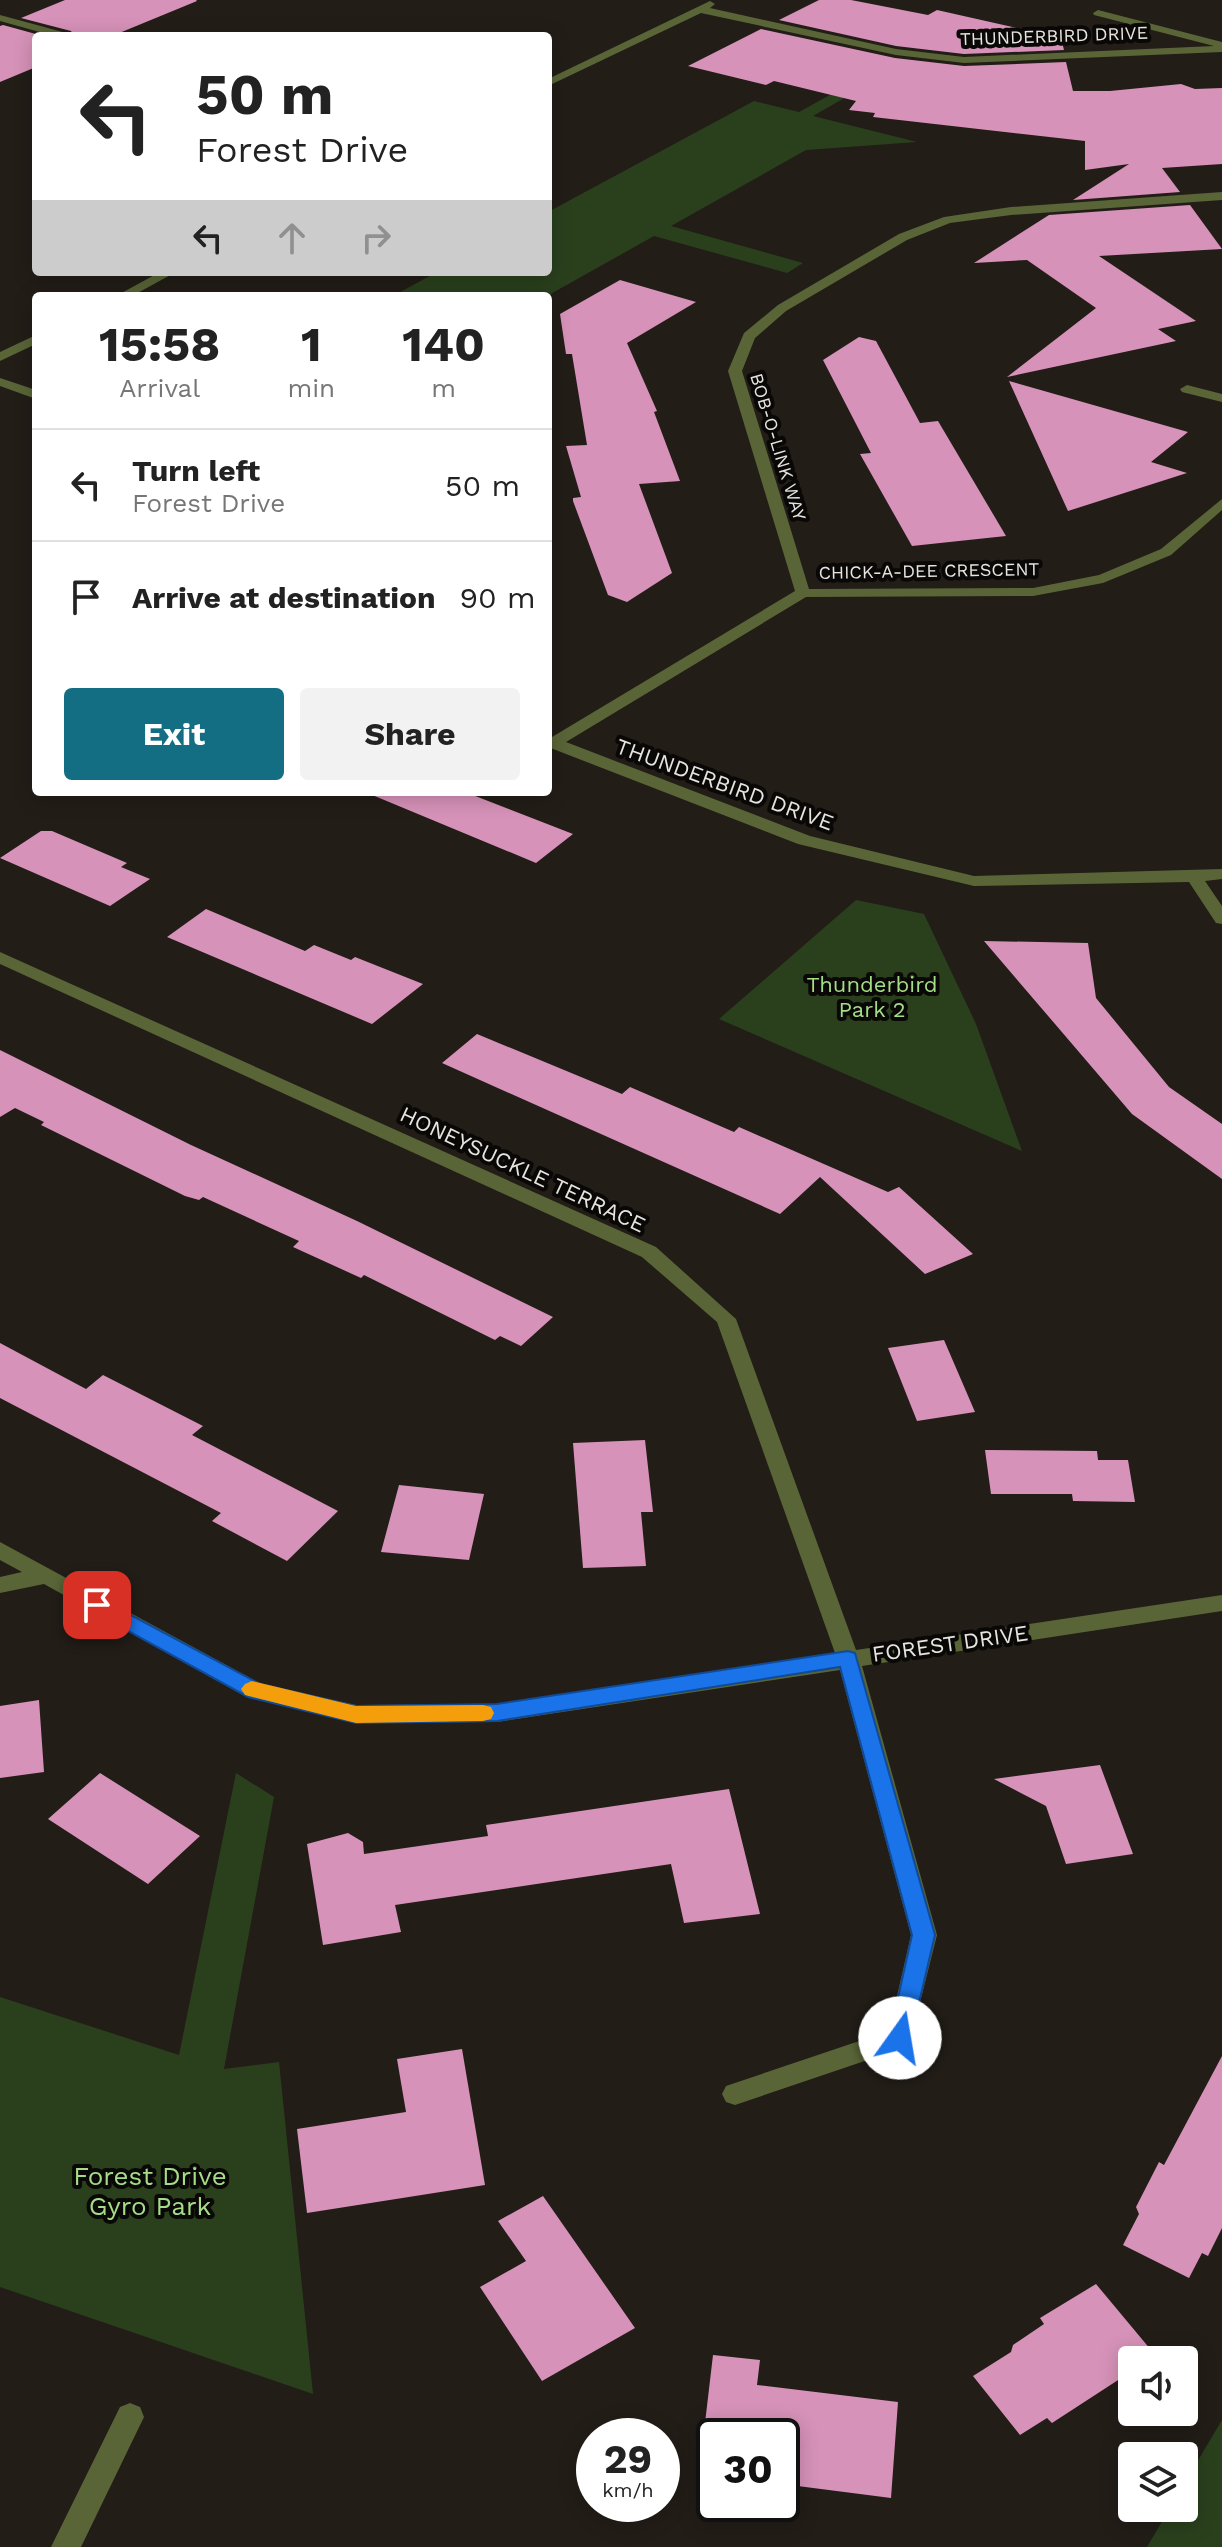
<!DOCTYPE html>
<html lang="en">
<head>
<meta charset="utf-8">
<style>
  :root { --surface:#fff; --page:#f2f2f2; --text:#222; --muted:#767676; --line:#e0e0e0; --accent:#146e83 }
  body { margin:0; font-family:"Work Sans",sans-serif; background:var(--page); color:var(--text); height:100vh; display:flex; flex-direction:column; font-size:30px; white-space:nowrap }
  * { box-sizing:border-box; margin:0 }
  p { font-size:26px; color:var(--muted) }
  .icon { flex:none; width:44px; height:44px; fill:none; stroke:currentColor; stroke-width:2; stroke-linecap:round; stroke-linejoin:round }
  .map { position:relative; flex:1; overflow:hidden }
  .panel { position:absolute; left:32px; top:292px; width:520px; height:504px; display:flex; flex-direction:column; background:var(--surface); border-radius:8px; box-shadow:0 4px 20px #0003 }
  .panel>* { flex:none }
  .hud { position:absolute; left:32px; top:32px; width:520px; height:244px; border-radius:8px; box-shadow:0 4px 20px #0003; background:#fff; color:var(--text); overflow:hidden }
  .tools { position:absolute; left:1118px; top:2346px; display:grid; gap:16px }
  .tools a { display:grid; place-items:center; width:80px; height:80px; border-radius:8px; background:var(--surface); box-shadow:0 4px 20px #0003; font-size:40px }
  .speed { position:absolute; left:576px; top:2418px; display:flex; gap:16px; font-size:40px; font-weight:700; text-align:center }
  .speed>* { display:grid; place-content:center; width:104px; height:104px; border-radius:50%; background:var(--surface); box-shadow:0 4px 20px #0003; line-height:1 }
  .speed small { font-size:20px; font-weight:400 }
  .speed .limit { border:4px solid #111; border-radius:12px; background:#fff; color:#111 }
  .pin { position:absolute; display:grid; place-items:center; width:68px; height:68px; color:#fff; margin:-34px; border-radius:16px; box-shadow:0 4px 12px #0006 }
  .me { position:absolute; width:88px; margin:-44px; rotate:13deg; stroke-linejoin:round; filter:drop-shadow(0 0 6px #0008) }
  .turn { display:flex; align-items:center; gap:28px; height:168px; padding:0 32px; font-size:36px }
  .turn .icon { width:104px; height:104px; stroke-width:2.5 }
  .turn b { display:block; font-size:56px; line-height:68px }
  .lanes { display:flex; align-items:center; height:76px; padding:0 32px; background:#0003; justify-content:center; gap:40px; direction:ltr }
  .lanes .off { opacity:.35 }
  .eta { display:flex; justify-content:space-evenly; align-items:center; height:136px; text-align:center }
  .eta b { font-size:48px; font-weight:700; line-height:56px }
  .primary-button { display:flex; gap:16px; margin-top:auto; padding:16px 32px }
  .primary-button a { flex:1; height:92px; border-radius:8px; background:var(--accent); color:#fff; font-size:32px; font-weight:700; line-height:92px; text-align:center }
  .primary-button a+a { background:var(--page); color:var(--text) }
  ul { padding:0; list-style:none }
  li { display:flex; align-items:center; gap:24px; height:112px; padding:0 32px; border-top:2px solid var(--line) }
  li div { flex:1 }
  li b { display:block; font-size:30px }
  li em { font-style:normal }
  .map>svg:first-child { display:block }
</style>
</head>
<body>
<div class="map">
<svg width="1222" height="2547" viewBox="0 0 1222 2547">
  <rect width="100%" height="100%" fill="#221d17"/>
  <path fill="#2a401d" d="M 875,70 L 888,73 L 813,116 L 917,142 L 806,150 L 671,226 L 803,263 L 787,273 L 654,236 L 547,296 L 393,296 L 437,272 L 548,272 L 548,212 L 754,101 L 799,112 Z
    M 856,900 L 924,914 L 976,1024 L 1022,1151 L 719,1019 Z
    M 236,1773 L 274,1797 L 224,2069 L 279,2062 L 313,2394 L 0,2287 L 0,1997 L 179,2055 Z
    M 1222,2420 L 1222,2547 L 1147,2547 L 1170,2508 L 1184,2508 L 1184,2484 Z"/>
  <path fill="#d792b9" d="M 65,0 L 196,0 L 197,1 L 112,36 L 74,36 L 71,31 L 21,18 Z
    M 819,0 L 851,0 L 928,15 L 937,10 L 1061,38 L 1064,50 L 964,54 L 896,46 L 779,20 Z
    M 3,25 L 43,36 L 36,36 L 36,67 L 0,82 L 0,26 Z
    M 761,29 L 895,58 L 964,66 L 1066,62 L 1073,91 L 1110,91 L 1181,84 L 1195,89 L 1222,88 L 1222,164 L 1162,168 L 1180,192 L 1073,200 L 1129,164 L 1085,170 L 1085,141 L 873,117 L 875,113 L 849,110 L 856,101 L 774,81 L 766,85 L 688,66 Z
    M 1190,205 L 1222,249 L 1099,256 L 1196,321 L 1158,329 L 1176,341 L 1007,377 L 1096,308 L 1027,260 L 974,263 L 1049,215 Z
    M 620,280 L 696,302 L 627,343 L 657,411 L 654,412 L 680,481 L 639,484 L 672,573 L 627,602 L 608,595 L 573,501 L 573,498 L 581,497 L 566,446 L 587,445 L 572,354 L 566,354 L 560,314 Z
    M 859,337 L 876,341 L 920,423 L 938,421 L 1006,536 L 912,546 L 860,454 L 871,453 L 823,360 Z
    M 1009,381 L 1188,432 L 1151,462 L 1187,473 L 1068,511 Z
    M 365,792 L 465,792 L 573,834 L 536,863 Z
    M 41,831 L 52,831 L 127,863 L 121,867 L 150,879 L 110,906 L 0,858 Z
    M 206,909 L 305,951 L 314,945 L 351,960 L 355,957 L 423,984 L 372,1024 L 167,937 Z
    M 984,941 L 1088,943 L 1096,998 L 1169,1087 L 1222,1124 L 1222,1179 L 1132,1114 Z
    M 477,1034 L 622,1094 L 630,1087 L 734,1132 L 739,1127 L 888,1192 L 899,1187 L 973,1254 L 925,1274 L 820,1177 L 780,1214 L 442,1063 Z
    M 0,1050 L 191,1145 L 357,1221 L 553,1317 L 521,1346 L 500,1336 L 495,1340 L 364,1275 L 361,1278 L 293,1247 L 299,1241 L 203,1197 L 199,1200 L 185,1196 L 41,1125 L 44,1122 L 15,1108 L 0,1117 Z
    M 944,1340 L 975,1412 L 917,1421 L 888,1348 Z
    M 0,1343 L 86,1389 L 103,1375 L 203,1426 L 192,1435 L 338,1511 L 287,1561 L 212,1521 L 221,1513 L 0,1398 Z
    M 645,1440 L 653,1512 L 641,1512 L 646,1566 L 583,1568 L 573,1443 Z
    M 985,1450 L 1097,1451 L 1098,1460 L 1128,1460 L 1135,1502 L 1073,1501 L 1072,1494 L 991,1494 Z
    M 399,1485 L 484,1494 L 469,1560 L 381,1552 Z
    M 39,1700 L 44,1772 L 0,1778 L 0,1706 Z
    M 1100,1765 L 1133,1854 L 1066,1864 L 1046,1806 L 994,1779 Z
    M 100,1773 L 200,1836 L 148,1884 L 48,1819 Z
    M 729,1789 L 760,1914 L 684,1923 L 671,1864 L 395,1905 L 401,1932 L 323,1945 L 307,1844 L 348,1833 L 363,1842 L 364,1854 L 488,1836 L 486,1825 Z
    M 462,2049 L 485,2185 L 307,2213 L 297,2129 L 406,2112 L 397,2059 Z
    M 1222,2056 L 1222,2228 L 1208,2256 L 1202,2253 L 1189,2278 L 1123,2245 L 1139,2214 L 1136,2207 L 1159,2162 L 1164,2165 Z
    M 543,2196 L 635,2328 L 542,2381 L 480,2287 L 526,2261 L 498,2221 Z
    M 1096,2284 L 1156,2356 L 1150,2360 L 1132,2360 L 1132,2371 L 1052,2423 L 1047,2418 L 1020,2435 L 973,2376 L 1011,2352 L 1013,2345 L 1044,2324 L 1040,2318 Z
    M 713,2355 L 760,2360 L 757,2385 L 898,2402 L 891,2498 L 782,2484 L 782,2436 L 714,2436 L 714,2476 L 699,2474 Z"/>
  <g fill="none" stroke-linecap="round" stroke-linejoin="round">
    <path fill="#596537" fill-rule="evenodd" d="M 710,1 L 715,4 L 710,8 L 896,49 L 964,57 L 1214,46 L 1094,15 L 1093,13 L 1098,10 L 1222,42 L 1222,52 L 964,63 L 896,55 L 701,13 L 548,86 L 548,79 Z
      M 0,15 L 70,34 L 71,36 L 54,36 L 0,21 Z
      M 1222,192 L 1222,200 L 1011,215 L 950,223 L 907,240 L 786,311 L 755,338 L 742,371 L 809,589 L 1033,588 L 1099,575 L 1161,549 L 1222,499 L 1222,510 L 1171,555 L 1103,583 L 1033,596 L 806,597 L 566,742 L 810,836 L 974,876 L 1222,869 L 1222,879 L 1205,881 L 1222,906 L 1222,924 L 1216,923 L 1189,882 L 974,886 L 798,844 L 548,747 L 548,736 L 552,737 L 795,591 L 728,371 L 744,333 L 778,305 L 899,234 L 944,217 L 1011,207 Z
      M 160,272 L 176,272 L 132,296 L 116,296 Z
      M 36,335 L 36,344 L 0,361 L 0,352 Z
      M 0,378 L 36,390 L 36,399 L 0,386 Z
      M 1187,385 L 1222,394 L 1222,402 L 1182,392 L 1180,389 Z
      M 0,952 L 656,1247 L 736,1319 L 856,1650 L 1222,1595 L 1222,1611 L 862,1666 L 937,1935 L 909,2046 L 735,2105 L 726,2102 L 722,2094 L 726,2086 L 889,2031 L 911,1935 L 840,1670 L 497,1722 L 356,1723 L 247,1697 L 44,1584 L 0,1593 L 0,1577 L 22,1572 L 0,1560 L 0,1542 L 261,1684 L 356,1705 L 497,1704 L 835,1653 L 717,1322 L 642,1257 L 0,964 Z
      M 130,2403 L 140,2407 L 144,2417 L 81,2547 L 51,2547 L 120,2407 Z"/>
  </g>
  <path fill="#1a73e8" stroke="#114b97" stroke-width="2" d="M 97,1597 L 260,1684 L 356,1706 L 497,1704 L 848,1651 L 855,1653 L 935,1935 L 909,2045 L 900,2048 L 892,2045 L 889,2038 L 912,1935 L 840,1667 L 497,1721 L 356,1723 L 248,1697 L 90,1610 L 87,1605 L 90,1599 Z"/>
  <path fill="#f59e0b" d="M 252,1681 L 356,1706 L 483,1705 L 491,1707 L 494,1713 L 491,1719 L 483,1721 L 356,1723 L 245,1695 L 241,1689 L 245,1684 Z"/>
  <g text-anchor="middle" stroke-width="8" stroke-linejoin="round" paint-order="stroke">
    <g font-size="18" fill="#e8e5e1" stroke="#090806">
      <text transform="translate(1054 36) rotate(-2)" y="6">THUNDERBIRD DRIVE</text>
      <text transform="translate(778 447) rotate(73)" y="6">BOB-O-LINK WAY</text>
      <text transform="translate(929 571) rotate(-1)" y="6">CHICK-A-DEE CRESCENT</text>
    </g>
    <g font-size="22" fill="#e8e5e1" stroke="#090806">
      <text transform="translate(725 784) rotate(20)" y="8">THUNDERBIRD DRIVE</text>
      <text transform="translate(523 1169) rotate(25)" y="8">HONEYSUCKLE TERRACE</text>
      <text transform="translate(950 1643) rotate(-8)" y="8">FOREST DRIVE</text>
    </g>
    <g font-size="22" fill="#a5dc87" stroke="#090806">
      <text x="872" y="992">Thunderbird<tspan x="872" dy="25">Park 2</tspan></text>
    </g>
    <g font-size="26" fill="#a5dc87" stroke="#090806">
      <text x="150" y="2185">Forest Drive<tspan x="150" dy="30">Gyro Park</tspan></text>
    </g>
  </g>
</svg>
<div class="tools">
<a><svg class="icon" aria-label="sound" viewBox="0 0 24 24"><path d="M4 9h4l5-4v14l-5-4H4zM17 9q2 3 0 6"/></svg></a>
<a><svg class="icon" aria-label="layers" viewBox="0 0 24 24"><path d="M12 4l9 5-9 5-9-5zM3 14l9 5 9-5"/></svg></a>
</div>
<div class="speed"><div>29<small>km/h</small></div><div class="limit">30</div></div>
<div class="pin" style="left:97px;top:1605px;background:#d93025"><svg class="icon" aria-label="arrive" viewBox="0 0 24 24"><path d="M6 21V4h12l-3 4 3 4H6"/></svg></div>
<svg class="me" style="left:900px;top:2038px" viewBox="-20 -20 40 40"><circle r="19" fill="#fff"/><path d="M0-13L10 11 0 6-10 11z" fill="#1a73e8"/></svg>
<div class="hud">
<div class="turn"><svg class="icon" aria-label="left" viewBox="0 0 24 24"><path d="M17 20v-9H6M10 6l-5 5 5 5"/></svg><div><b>50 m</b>Forest Drive</div></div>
<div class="lanes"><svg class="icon" aria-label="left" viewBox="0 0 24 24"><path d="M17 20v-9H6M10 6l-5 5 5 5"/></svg><svg class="icon off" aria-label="ahead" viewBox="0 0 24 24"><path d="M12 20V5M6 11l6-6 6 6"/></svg><svg class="icon off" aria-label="right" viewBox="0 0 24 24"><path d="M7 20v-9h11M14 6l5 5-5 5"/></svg></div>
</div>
<section class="panel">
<div class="eta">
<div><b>15:58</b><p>Arrival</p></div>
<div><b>1</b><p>min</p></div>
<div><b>140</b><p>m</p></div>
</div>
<ul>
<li><svg class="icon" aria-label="left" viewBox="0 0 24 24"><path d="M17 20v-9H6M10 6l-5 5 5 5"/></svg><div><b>Turn left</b><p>Forest Drive</p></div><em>50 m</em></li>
<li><svg class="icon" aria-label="arrive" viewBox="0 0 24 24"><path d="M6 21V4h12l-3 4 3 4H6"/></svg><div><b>Arrive at destination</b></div><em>90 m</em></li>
</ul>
<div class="primary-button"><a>Exit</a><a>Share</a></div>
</section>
</div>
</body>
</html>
